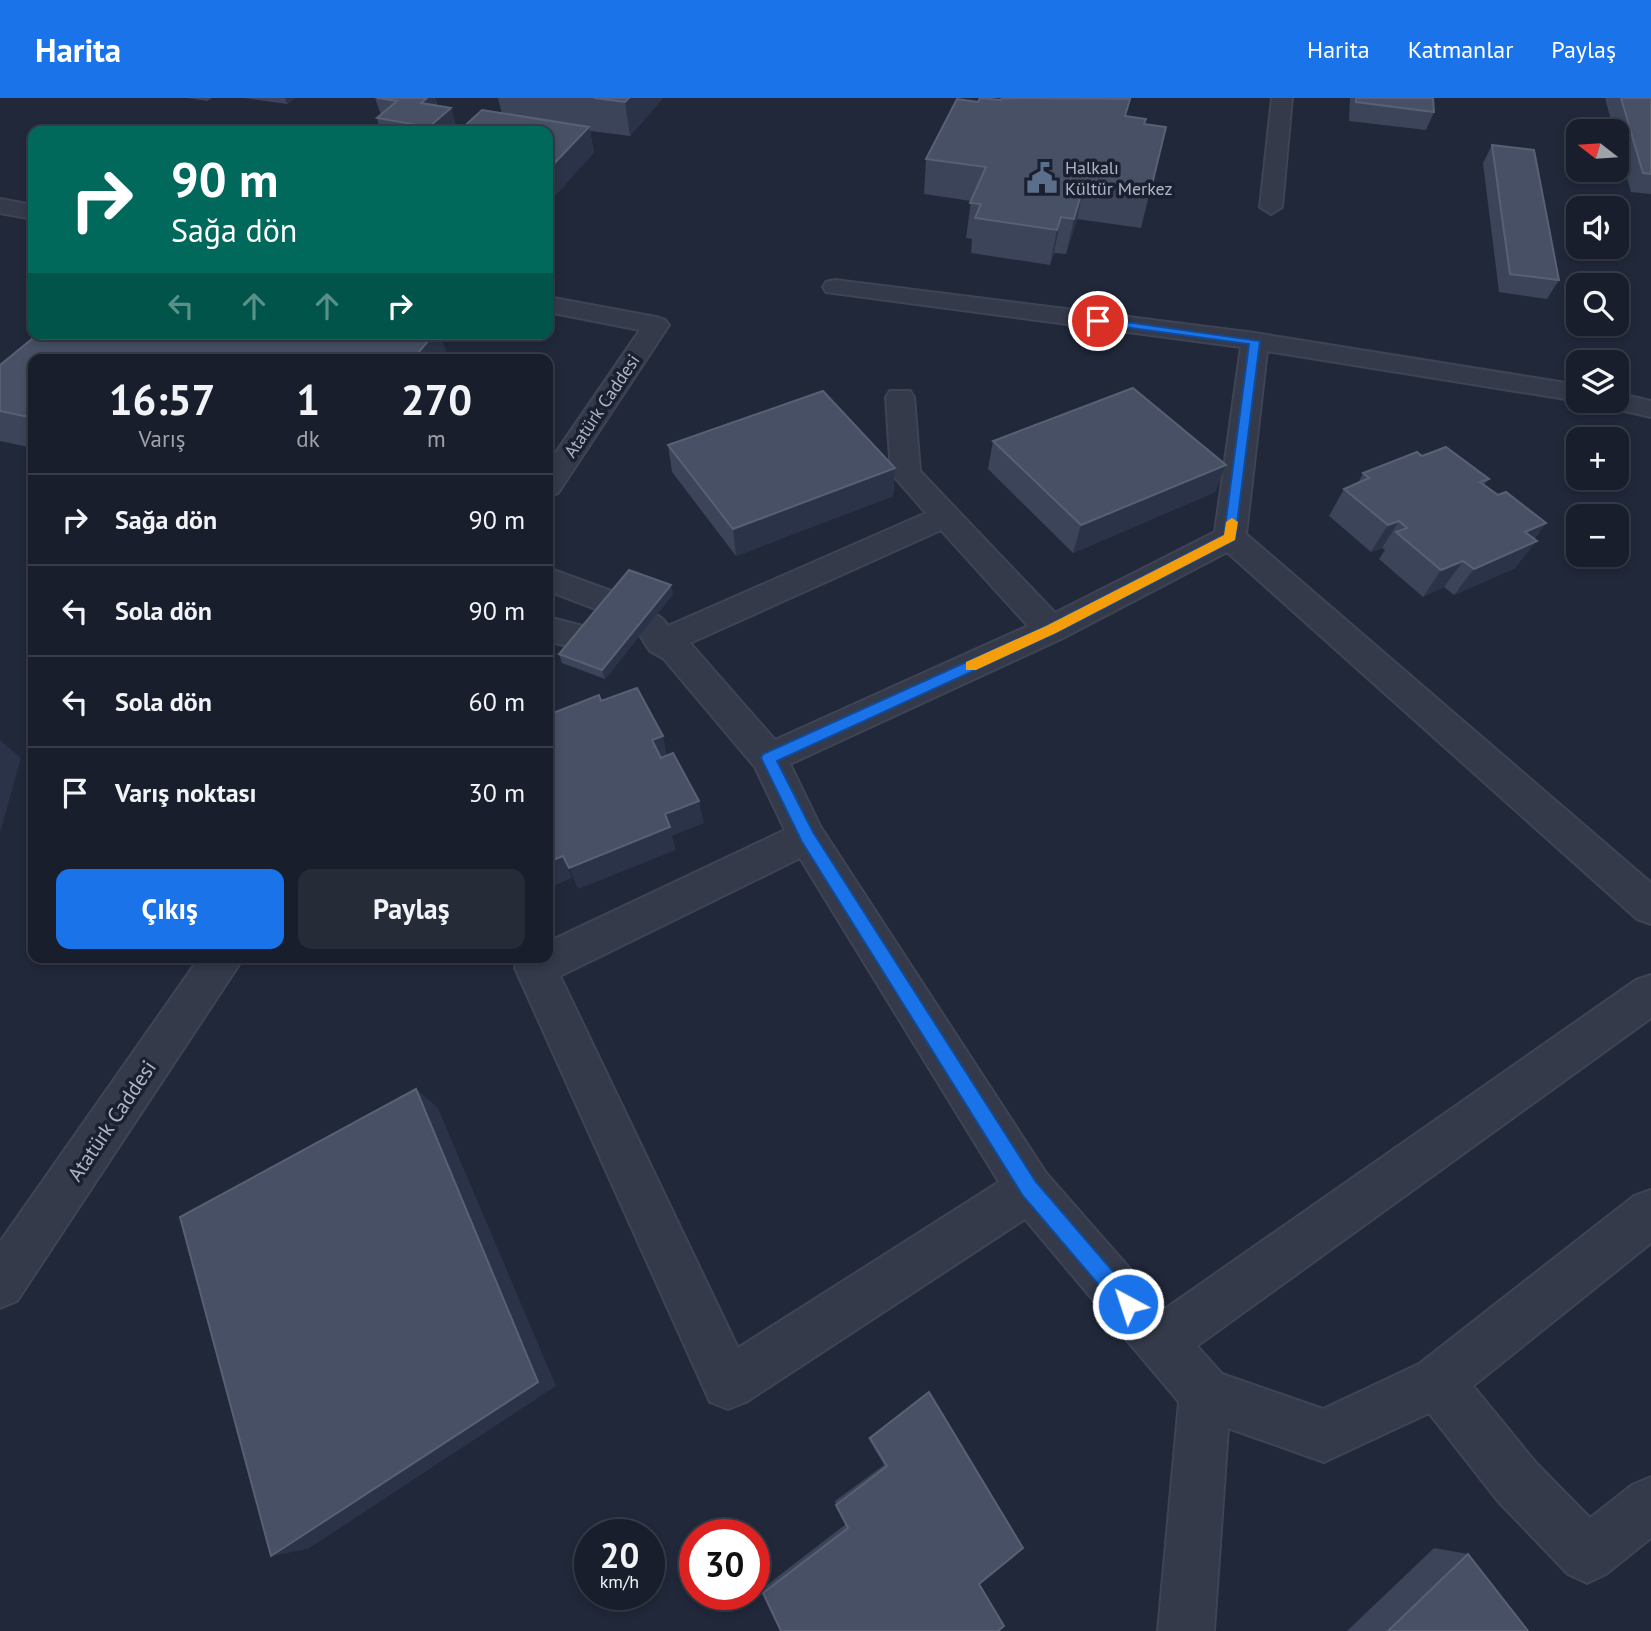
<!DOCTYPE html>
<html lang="tr">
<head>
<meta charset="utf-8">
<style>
  :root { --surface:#191e2c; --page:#262b38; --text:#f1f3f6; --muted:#9fa2a9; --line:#373c48; --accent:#1a73e8 }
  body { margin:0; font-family:"PT Sans",sans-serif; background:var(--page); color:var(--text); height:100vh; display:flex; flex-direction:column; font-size:26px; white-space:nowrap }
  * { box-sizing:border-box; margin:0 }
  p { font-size:23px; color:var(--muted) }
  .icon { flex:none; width:38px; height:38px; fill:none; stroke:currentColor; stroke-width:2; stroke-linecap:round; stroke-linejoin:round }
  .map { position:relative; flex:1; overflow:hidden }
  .side { position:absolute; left:28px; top:256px; width:525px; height:609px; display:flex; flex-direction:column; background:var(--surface); border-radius:14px; box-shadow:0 4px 10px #0003,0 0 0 2px var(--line) }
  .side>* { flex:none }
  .hud { position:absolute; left:28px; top:28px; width:525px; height:214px; border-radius:14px; box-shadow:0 4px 10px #0003,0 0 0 2px var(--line); background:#00695c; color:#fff; overflow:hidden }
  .needle { width:46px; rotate:287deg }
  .buttons { position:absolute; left:1566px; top:21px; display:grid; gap:14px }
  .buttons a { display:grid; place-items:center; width:63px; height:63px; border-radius:14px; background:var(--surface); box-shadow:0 4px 10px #0003,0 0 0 2px var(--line); font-size:35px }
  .speed { position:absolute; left:574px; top:1421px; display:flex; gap:14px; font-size:35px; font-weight:700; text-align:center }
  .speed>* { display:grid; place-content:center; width:91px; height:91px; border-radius:50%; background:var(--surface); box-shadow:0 4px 10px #0003,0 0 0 2px var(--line); line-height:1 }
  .speed small { font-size:18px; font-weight:400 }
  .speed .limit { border:10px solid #d22; background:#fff; color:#111 }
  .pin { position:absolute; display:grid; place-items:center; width:60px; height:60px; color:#fff; margin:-30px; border:4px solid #fff; border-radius:50%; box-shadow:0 2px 7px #0007 }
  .me { position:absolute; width:77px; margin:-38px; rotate:320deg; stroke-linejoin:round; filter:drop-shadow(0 0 5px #0008) }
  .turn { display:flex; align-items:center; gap:24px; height:147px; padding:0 28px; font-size:32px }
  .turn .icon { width:91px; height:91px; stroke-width:2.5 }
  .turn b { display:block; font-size:49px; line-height:60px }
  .lanes { display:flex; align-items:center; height:66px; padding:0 28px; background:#0003; justify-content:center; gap:35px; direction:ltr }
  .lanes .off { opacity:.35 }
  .eta { display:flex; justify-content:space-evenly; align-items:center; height:119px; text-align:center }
  .eta b { font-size:42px; font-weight:800; line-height:49px }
  .button { display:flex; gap:14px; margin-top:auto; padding:14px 28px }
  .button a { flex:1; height:80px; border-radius:14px; background:var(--accent); color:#fff; font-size:28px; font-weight:800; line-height:80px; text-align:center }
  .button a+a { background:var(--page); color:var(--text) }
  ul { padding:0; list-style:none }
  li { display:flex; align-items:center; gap:21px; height:91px; padding:0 28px; border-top:2px solid var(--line) }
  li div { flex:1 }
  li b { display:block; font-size:26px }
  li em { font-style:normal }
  header { display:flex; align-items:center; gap:42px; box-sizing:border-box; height:98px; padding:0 35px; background:var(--accent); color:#fff }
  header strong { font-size:33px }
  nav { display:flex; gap:38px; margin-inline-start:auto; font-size:24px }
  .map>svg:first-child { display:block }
</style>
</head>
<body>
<header>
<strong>Harita</strong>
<nav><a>Harita</a><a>Katmanlar</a><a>Paylaş</a></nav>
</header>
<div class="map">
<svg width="1651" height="1533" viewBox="0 0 1651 1533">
  <rect width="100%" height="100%" fill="#21283a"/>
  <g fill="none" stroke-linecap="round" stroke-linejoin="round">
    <defs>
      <path id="minor" d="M 1272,0 L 1292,0 L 1282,109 L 1271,116 L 1260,109 Z
        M 0,101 L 33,107 L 33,121 L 0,115 Z
        M 835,182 L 1255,235 L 1578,287 L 1578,303 L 1267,253 L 1246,436 L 1651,785 L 1651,826 L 1637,821 L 1227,454 L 1063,540 L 790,666 L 820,728 L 1046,1075 L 1165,1211 L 1636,882 L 1651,877 L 1651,920 L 1197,1248 L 1222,1276 L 1323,1311 L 1419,1266 L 1634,1098 L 1651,1092 L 1651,1145 L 1473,1288 L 1536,1365 L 1590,1420 L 1632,1387 L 1651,1379 L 1651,1440 L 1606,1476 L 1587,1485 L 1568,1476 L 1498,1403 L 1429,1315 L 1324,1364 L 1228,1330 L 1214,1533 L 1158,1533 L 1179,1304 L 1025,1121 L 746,1304 L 728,1311 L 710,1304 L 515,870 L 519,859 L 548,859 L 548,844 L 785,732 L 755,669 L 664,561 L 650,553 L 633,526 L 637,518 C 652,513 659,515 668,528 L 926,415 L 891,375 L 886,299 L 890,293 L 910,293 L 914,299 L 920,373 L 1055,515 L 1215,434 L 1241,249 L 826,194 L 823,189 L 826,184 ZM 941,432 L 1028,528 L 775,642 L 690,545 ZM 800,760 L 999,1084 L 738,1250 L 560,878 Z
        M 548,199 L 656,219 L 665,222 L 669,227 L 558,395 L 548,398 L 548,366 L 640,232 L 548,214 Z
        M 1617,295 L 1651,303 L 1651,319 L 1607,309 L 1603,303 L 1617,303 Z
        M 548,470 L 622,497 L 627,505 L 622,513 L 611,517 L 548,493 Z
        M 548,519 L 594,531 L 599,540 L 594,549 L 582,552 L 548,543 Z
        M 200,859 L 244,859 L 17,1203 L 0,1210 L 0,1144 Z"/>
    </defs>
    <use href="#minor" stroke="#3e4454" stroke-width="4"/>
    <use href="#minor" fill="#343a4a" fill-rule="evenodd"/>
  </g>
  <path fill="#3b4459" d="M 187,0 L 212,0 L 207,3 Z
    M 244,0 L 295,0 L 287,6 Z
    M 375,0 L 435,0 L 438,8 L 451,10 L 456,28 L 450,33 L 364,33 L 380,32 L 377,20 L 381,17 Z
    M 498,0 L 663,0 L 630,38 L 590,33 L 594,55 L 502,16 Z
    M 1350,0 L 1433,0 L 1434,14 L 1426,32 L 1349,23 Z
    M 1605,0 L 1651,0 L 1651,96 L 1631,94 L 1617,43 L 1617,33 L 1614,33 Z
    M 978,4 L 1126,19 L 1144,26 L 1166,29 L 1141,130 L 1077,121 L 1066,156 L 1054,155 L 1050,167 L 971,155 L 972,141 L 966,140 L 971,103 L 924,96 L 926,61 Z
    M 1492,47 L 1559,182 L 1547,201 L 1499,194 L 1483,65 Z
    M 33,261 L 33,350 L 0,343 L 0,267 Z
    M 993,343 L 1226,367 L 1215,394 L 1073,455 L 988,371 Z
    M 668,347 L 895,370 L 893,398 L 736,458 L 672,374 Z
    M 1422,358 L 1489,381 L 1484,387 L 1498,397 L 1546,425 L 1534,441 L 1515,470 L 1454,497 L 1444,489 L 1423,499 L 1379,461 L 1385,452 L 1382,450 L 1371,454 L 1329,418 L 1344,391 L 1358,385 L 1363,375 Z
    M 673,496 L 605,581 L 562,565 L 559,556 Z
    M 929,1294 L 1023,1450 L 763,1495 L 767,1487 L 846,1426 L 836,1407 L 835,1403 L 884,1367 L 868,1340 L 924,1297 Z
    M 1434,1450 L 1468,1456 L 1528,1533 L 1347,1533 Z"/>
  <path fill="#2b3348" d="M 285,0 L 295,0 L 287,6 Z
    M 427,0 L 435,0 L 439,12 L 421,5 Z
    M 629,0 L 663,0 L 630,38 L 625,4 Z
    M 451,10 L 456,28 L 450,33 L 431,33 L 429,29 Z
    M 589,29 L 594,55 L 548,106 L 548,72 Z
    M 1084,86 L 1077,121 L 1066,156 L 1074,121 Z
    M 1061,119 L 1054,155 L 1050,167 L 1057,132 Z
    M 434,236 L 440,236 L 449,261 L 413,261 Z
    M 1226,367 L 1215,394 L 1073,455 L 1081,427 Z
    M 895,370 L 893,398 L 736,458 L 733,431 Z
    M 1399,423 L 1382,450 L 1371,454 L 1388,427 Z
    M 1546,425 L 1529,446 L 1537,443 L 1515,470 L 1454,497 L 1474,471 L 1525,434 Z
    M 1463,463 L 1444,489 L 1423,499 L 1441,472 Z
    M 671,487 L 673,496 L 605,581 L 602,572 Z
    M 663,638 L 668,662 L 658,667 L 652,642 Z
    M 0,642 L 21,660 L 0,735 Z
    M 699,703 L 704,725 L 672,738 L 676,752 L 578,791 L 569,770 L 665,716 Z
    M 563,758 L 572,780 L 548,790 L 548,764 Z
    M 416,991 L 438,1010 L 556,1288 L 308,1451 L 271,1458 Z"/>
  <path fill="#475065" stroke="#586074" stroke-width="2" d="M 377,0 L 427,0 L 421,5 L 451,10 L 429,29 L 377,20 L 397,3 Z
    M 594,0 L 629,0 L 625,4 Z
    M 980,0 L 1001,2 L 1002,0 L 1130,1 L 1125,18 L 1146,21 L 1144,26 L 1166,29 L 1150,95 L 1084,86 L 1074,121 L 1061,119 L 1057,132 L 975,120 L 981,106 L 970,105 L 986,69 L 926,61 L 957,1 L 978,4 Z
    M 1356,0 L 1433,0 L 1434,14 L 1356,4 Z
    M 1621,0 L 1651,0 L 1651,76 L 1643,75 Z
    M 482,12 L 589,29 L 548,72 L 548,33 L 459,33 Z
    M 336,29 L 361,33 L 331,33 Z
    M 368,30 L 392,33 L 364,33 Z
    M 1492,47 L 1534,52 L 1559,182 L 1510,176 Z
    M 38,236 L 434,236 L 413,261 L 33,261 L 33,320 L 0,313 L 0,267 Z
    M 1133,290 L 1226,367 L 1081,427 L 993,343 Z
    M 823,293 L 895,370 L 733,431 L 668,347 Z
    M 1446,349 L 1489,381 L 1480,384 L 1498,397 L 1506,394 L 1546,425 L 1525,434 L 1537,443 L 1474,471 L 1463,463 L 1441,472 L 1396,434 L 1407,430 L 1399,423 L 1388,427 L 1344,391 L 1369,380 L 1363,375 L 1417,354 L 1422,358 Z
    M 629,472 L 671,487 L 602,572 L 559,556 Z
    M 637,590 L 663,638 L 652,642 L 661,660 L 673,655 L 699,703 L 665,716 L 670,729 L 569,770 L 563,758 L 548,764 L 548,617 L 599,597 L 601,603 Z
    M 416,991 L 538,1284 L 271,1458 L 180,1119 Z
    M 929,1294 L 1023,1450 L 979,1486 L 1004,1528 L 998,1533 L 781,1533 L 763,1495 L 848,1430 L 836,1407 L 887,1368 L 870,1340 Z
    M 1468,1456 L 1528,1533 L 1388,1533 Z"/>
  <path fill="#1a73e8" stroke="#114b97" stroke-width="2" d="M 1098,220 L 1260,243 L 1235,442 L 1056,535 L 777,663 L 813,734 L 1036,1084 L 1135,1199 L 1138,1206 L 1135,1213 L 1128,1216 L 1121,1213 L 1023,1098 L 802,744 L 761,660 L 763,656 L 1046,528 L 1224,437 L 1249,246 L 1094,225 L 1092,223 Z"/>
  <path fill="#f59e0b" d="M 1232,420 L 1238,424 L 1235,442 L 1056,535 L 976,572 L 966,572 L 966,564 L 1046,528 L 1224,437 L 1226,424 Z"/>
  <defs>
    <symbol id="civic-bare" viewBox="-9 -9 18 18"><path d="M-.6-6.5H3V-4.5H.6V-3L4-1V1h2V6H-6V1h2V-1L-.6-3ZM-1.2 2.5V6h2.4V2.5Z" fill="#5c6f8a" stroke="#1a202f" stroke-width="2.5" paint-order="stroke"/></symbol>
  </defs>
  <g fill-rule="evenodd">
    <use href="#civic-bare" x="1020" y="58" width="44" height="44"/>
  </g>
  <g text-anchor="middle" stroke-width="7" stroke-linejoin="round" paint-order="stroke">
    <g font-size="18" fill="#afb5c7" stroke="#1a202f" text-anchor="start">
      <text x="1065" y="76">Halkalı<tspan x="1065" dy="21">Kültür Merkez</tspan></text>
    </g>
    <g font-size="18" fill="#afb5c7" stroke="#1a202f">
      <text transform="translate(602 308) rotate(-56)" y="6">Atatürk Caddesi</text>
    </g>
    <g font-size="21" fill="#afb5c7" stroke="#1a202f">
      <text transform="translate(112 1023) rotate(-56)" y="7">Atatürk Caddesi</text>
    </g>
  </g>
</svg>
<div class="buttons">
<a><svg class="needle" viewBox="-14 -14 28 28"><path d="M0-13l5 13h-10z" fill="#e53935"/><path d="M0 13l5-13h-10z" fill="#9fa2a9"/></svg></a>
<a><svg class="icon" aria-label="sound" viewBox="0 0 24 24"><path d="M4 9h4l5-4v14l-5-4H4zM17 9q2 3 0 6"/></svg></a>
<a><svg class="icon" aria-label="search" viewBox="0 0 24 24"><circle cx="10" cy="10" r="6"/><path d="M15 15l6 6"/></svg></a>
<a><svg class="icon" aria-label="layers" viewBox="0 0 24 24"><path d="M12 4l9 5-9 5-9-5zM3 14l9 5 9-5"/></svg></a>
<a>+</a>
<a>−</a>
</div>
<div class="speed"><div>20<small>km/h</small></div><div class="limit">30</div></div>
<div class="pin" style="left:1098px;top:223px;background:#d93025"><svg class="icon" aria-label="arrive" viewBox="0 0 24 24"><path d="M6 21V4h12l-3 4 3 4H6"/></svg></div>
<svg class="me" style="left:1128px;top:1206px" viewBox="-20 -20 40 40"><circle r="17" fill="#1a73e8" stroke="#fff" stroke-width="3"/><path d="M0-11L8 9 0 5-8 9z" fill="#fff"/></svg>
<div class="hud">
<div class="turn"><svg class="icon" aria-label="right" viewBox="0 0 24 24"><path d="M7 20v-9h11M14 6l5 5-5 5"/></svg><div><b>90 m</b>Sağa dön</div></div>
<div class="lanes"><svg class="icon off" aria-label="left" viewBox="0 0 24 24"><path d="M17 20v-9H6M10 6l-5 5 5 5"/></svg><svg class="icon off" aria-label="ahead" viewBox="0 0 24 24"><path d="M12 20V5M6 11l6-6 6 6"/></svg><svg class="icon off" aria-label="ahead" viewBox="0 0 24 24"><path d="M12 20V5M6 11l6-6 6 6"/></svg><svg class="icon" aria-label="right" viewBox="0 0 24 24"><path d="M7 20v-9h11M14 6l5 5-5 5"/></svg></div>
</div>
<section class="side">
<div class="eta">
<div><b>16:57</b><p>Varış</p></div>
<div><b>1</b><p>dk</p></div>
<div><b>270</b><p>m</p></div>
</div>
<ul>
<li><svg class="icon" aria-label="right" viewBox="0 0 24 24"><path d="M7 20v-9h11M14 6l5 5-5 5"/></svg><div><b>Sağa dön</b></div><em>90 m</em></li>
<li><svg class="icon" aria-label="left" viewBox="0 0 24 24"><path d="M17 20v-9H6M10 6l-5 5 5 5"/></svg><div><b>Sola dön</b></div><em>90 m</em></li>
<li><svg class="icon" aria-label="left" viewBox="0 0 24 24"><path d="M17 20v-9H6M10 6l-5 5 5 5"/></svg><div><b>Sola dön</b></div><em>60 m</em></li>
<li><svg class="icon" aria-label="arrive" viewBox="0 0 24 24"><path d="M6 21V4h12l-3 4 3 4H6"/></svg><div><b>Varış noktası</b></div><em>30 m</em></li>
</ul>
<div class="button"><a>Çıkış</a><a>Paylaş</a></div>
</section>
</div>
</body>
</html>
